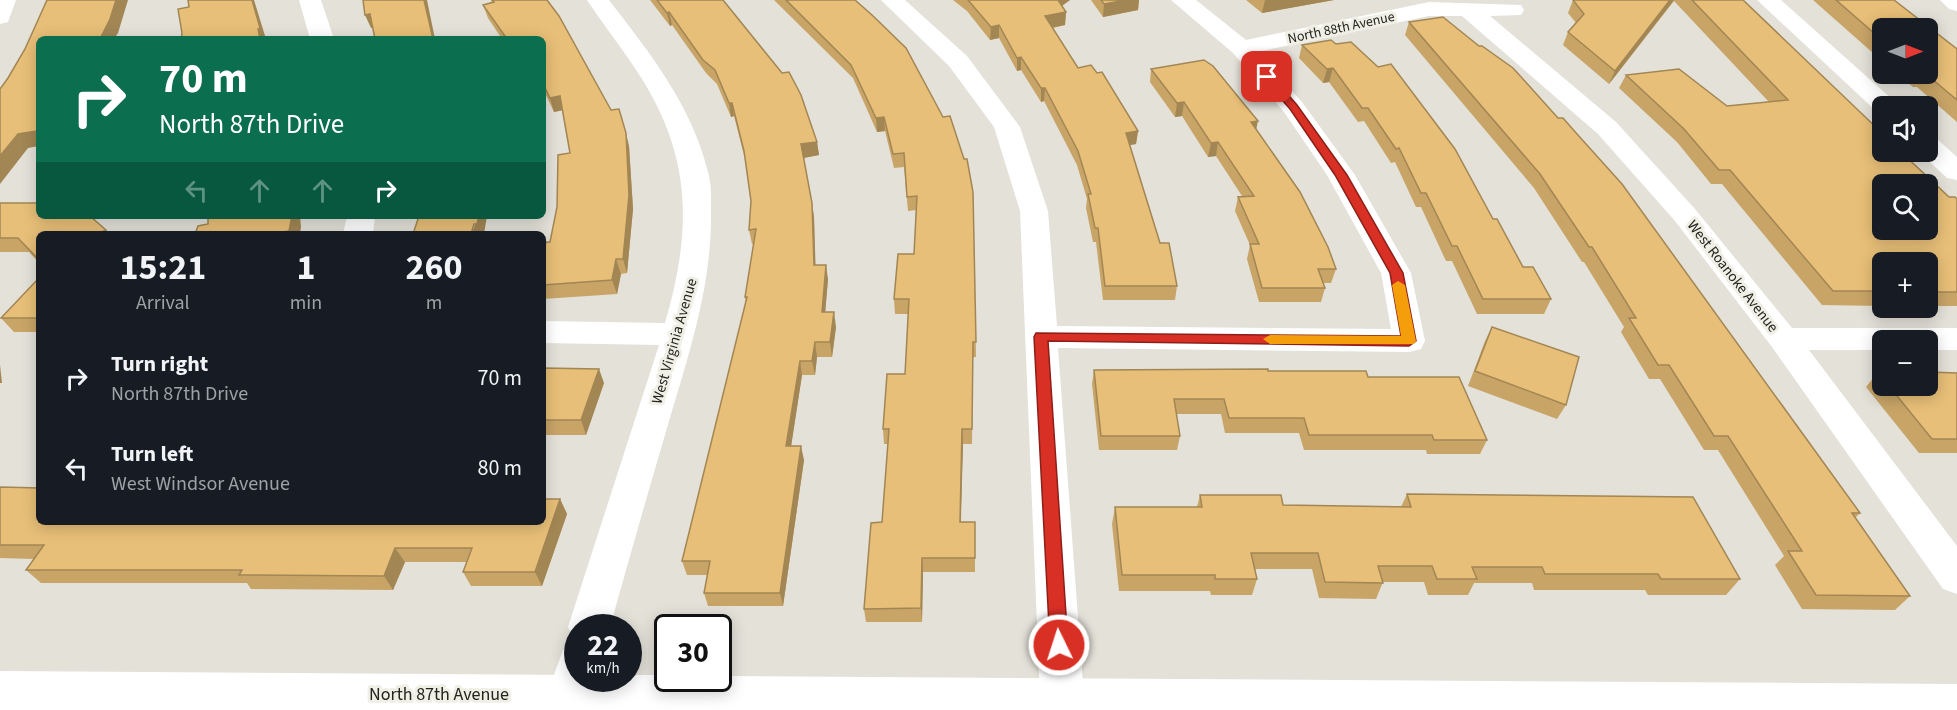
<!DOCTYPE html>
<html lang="en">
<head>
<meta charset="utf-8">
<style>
  :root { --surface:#171b24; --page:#242831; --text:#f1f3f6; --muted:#9ea1a6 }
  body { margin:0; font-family:"Source Sans 3",sans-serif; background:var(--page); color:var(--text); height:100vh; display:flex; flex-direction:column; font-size:22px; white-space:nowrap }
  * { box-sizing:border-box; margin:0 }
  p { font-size:20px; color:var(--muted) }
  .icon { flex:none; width:33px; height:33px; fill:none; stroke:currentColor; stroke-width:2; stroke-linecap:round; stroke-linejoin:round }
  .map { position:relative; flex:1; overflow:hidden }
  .panel { position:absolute; left:36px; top:231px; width:510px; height:294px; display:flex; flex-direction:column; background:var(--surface); border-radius:9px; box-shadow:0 3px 15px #0003 }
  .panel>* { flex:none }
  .hud { position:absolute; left:36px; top:36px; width:510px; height:183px; border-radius:9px; box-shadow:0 3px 15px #0003; background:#0b6e4f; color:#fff; overflow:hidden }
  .needle { width:39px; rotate:90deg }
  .tools { position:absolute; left:1872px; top:18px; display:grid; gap:12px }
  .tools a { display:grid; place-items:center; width:66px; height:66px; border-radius:9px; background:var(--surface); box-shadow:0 3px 15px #0003; font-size:30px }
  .speed { position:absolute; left:564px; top:614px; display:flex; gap:12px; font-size:30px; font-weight:700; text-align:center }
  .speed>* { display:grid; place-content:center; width:78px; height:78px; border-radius:50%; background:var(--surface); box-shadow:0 3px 15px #0003; line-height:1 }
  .speed small { font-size:15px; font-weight:400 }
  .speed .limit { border:3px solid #111; border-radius:9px; background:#fff; color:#111 }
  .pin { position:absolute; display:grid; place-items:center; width:51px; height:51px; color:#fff; margin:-26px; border-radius:12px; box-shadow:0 3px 9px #0006 }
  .me { position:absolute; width:66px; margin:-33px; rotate:356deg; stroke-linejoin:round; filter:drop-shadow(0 0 4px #0008) }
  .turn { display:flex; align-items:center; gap:21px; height:126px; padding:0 24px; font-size:27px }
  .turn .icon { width:78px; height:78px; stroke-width:2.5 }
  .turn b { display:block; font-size:42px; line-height:51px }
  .lanes { display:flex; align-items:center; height:57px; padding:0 24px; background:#0003; justify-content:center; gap:30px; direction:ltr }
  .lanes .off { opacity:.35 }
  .eta { display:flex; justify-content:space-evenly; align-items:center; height:102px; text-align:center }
  .eta b { font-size:36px; font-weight:700; line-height:42px }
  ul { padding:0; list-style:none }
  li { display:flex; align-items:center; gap:18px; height:90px; padding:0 24px }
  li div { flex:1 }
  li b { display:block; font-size:22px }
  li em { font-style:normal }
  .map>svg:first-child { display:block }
</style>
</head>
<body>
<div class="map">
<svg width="1957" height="710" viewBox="0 0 1957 710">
  <rect width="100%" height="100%" fill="#e3e1d8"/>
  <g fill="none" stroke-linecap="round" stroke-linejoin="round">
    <path fill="#fff" fill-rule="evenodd" d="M 0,0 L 16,0 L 8,22 L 0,24 Z
      M 299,0 L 321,0 L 334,39 L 310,39 Z
      M 587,0 L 609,0 C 650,53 692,106 708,172 C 712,185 711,200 711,213 C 712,290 686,362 665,435 C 646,499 628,563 610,627 L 578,627 L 578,641 L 574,640 L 568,627 L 659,345 L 543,343 L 543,321 L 665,323 C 691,233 693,161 642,79 C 625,52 605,27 587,0 Z
      M 881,0 L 905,0 L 967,56 L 1020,127 L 1048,211 L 1057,326 L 1391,329 L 1381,273 L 1327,175 L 1284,112 L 1233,53 L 1171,0 L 1196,0 L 1246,40 L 1429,2 L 1521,5 L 1524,10 L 1521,15 L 1490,16 L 1616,122 L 1695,209 L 1792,328 L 1957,328 L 1957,350 L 1928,350 L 1928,340 L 1882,340 L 1882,350 L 1809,350 L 1957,546 L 1957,594 L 1943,589 L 1772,347 L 1675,221 L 1598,134 L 1462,16 L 1429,16 L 1257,52 L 1302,102 L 1355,175 L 1411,273 L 1425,341 L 1421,349 L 1409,352 L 1058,348 L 1084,698 L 1078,710 L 1046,710 L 1040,698 L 1020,211 L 994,127 L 949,66 Z
      M 1757,0 L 1781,0 L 1894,101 L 1897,106 L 1882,106 L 1882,113 L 1876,111 Z
      M 1928,137 L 1937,139 L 1957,157 L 1957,180 L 1947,178 L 1919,152 L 1928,152 Z
      M 347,216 L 375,216 L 373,234 L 343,234 Z
      M 578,645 L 578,678 L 595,678 L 585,710 L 541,710 L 563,650 Z"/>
    <path fill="#fff" fill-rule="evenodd" d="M 0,671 L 578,675 L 578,678 L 628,678 L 628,675 L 668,675 L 668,678 L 718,678 L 718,676 L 1957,684 L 1957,710 L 0,710 Z"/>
    <path fill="#fff" fill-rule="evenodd" d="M 1940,0 L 1957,0 L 1957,11 L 1949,9 Z"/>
  </g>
  <path fill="#c8a467" d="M 491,0 L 547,0 L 629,146 L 633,209 L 627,273 L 621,274 L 617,294 L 543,299 L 543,255 L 550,242 L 570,153 L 562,110 L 554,112 L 545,93 L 543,93 L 543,39 L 502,39 L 488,18 L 483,5 L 492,3 Z
    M 650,0 L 723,0 L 817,142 L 819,155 L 804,158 L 814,217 L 815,265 L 828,279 L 825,312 L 836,327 L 832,357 L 817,357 L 815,375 L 802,375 L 791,446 L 804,460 L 783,606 L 708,606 L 704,593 L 707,575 L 687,575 L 682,561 L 746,303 L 745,297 L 754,244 L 752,244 L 749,230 L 751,201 L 745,159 L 734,116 L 731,117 L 717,84 L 706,73 L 672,25 L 670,26 Z
    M 774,0 L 855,0 L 973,192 L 976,357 L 973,357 L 972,444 L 963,444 L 961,522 L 975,522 L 975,572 L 923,572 L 922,622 L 866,622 L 864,609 L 882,522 L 888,444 L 884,444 L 883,429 L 905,374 L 908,314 L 895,314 L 894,299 L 914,254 L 916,210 L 908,211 L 904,167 L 894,168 L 885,131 L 877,132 L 853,78 Z
    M 953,0 L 1070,0 L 1062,6 L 1066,12 L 1065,25 L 1053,28 L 1078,68 L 1138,131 L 1136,144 L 1130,145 L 1160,243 L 1177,286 L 1175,300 L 1103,300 L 1096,242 L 1093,242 L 1086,208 L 1087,199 L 1077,165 L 1044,101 L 1041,102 L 1021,70 L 1017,71 L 999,38 L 990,40 L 967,11 Z
    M 1091,0 L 1139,0 L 1138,10 L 1103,17 Z
    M 1246,0 L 1334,0 L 1262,13 Z
    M 1573,0 L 1743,0 L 1949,197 L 1957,199 L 1957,306 L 1928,306 L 1928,262 L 1882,262 L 1882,306 L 1822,305 L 1722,184 L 1711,184 L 1677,142 L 1619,88 L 1626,75 L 1727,106 L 1769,102 L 1674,1 L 1609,84 L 1563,45 L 1568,32 L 1576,23 L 1568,13 Z
    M 1813,0 L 1894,0 L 1957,49 L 1957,122 L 1917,87 L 1913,87 L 1897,74 L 1928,74 L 1882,28 L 1882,61 Z
    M 1409,22 L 1860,513 L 1855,518 L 1910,596 L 1895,610 L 1802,609 L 1775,565 L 1784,556 L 1718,450 L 1704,450 L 1660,379 L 1649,379 L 1621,332 L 1624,327 L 1584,262 L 1582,262 L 1534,188 L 1405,35 Z
    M 1331,40 L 1493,219 L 1523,267 L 1551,299 L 1544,314 L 1477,314 L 1452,261 L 1446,261 L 1421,207 L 1416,207 L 1395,162 L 1391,163 L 1364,121 L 1358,122 L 1329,82 L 1323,83 L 1299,58 L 1302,45 Z
    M 1151,69 L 1256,129 L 1336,269 L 1331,283 L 1323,283 L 1325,288 L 1321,302 L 1259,302 L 1247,259 L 1250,245 L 1235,211 L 1238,197 L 1242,196 L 1216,156 L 1208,157 L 1182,116 L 1175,117 L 1150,82 Z
    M 0,203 L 106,230 L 108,234 L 39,234 L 39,263 L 29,252 L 0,252 Z
    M 39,279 L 39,332 L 14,332 L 1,318 Z
    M 1492,327 L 1566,405 L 1557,419 L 1468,386 L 1485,341 Z
    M 543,368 L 604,383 L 586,435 L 543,435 Z
    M 1094,370 L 1268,371 L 1368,377 L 1487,440 L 1480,454 L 1427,454 L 1426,450 L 1304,450 L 1299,433 L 1225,433 L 1221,414 L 1176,414 L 1180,436 L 1177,450 L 1099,450 L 1092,384 Z
    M 1878,372 L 1882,372 L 1882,386 L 1928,386 L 1957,373 L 1957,453 L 1919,453 L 1866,387 Z
    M 0,487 L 39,522 L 543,522 L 560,499 L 567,514 L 542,586 L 471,586 L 463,572 L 467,562 L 405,562 L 393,590 L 251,589 L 247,583 L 41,583 L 26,570 L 34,559 L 0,558 Z
    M 1407,494 L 1740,579 L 1726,595 L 1648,595 L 1645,590 L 1534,590 L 1532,583 L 1474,583 L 1468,595 L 1428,595 L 1424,582 L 1383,582 L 1376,599 L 1319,598 L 1312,569 L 1255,569 L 1257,579 L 1252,595 L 1211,595 L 1210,591 L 1119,591 L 1112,524 L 1115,507 L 1197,507 L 1200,495 L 1283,505 L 1401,507 Z"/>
  <path fill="#a28654" d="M 116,0 L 128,0 L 118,33 L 114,39 L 100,39 Z
    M 252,0 L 254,0 L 266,39 L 260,39 Z
    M 424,0 L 427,0 L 435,39 L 433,39 Z
    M 1056,0 L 1070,0 L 1056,10 Z
    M 1126,0 L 1139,0 L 1138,10 L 1103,17 L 1104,4 Z
    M 1265,0 L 1334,0 L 1262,13 Z
    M 1670,0 L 1674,0 L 1609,84 L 1615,71 Z
    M 669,12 L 672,25 L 670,26 L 667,13 Z
    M 1066,12 L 1065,25 L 1045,29 L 1045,16 Z
    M 370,14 L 375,27 L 371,28 L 365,15 Z
    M 999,25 L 999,38 L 990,40 L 991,27 Z
    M 1021,57 L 1021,70 L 1017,71 L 1017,58 Z
    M 1333,68 L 1329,82 L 1323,83 L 1327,69 Z
    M 1041,88 L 1045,88 L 1044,101 L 1041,102 Z
    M 560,96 L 564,110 L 554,112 L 550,98 Z
    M 1184,102 L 1182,116 L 1175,117 L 1177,103 Z
    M 729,103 L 732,103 L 734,116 L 731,117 Z
    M 884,117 L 885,131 L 877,132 L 876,118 Z
    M 1258,121 L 1255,135 L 1251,122 Z
    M 39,129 L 39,146 L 28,148 L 0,184 L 0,156 L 18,134 Z
    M 1138,131 L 1136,144 L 1124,146 L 1126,133 Z
    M 626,133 L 629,146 L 633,209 L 627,273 L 623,259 Z
    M 817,142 L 819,155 L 803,158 L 801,144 Z
    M 1218,142 L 1216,156 L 1208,157 L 1211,143 Z
    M 812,203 L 814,217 L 816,279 L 814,265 Z
    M 292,216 L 300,216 L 301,227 L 300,234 L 273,234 Z
    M 479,216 L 487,216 L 484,234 L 471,234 Z
    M 106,230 L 108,234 L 97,234 Z
    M 616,259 L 621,274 L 617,294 L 612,280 Z
    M 826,265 L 828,279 L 824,327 L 822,312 Z
    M 834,312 L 836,327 L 832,357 L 830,342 Z
    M 815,342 L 817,357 L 815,375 L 812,361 Z
    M 800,361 L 802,375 L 789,460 L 786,446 Z
    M 0,365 L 2,383 L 0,383 Z
    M 599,369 L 604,383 L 586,435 L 581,420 Z
    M 962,429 L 963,444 L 960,536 L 960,522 Z
    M 801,446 L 804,460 L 783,606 L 780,593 Z
    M 560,499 L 567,514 L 542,586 L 535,572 Z
    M 395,548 L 405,562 L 393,590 L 384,576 Z
    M 922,558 L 923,572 L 922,622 L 921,608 Z"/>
  <path fill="#e8bf78" stroke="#a28654" stroke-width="1.5" fill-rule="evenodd" d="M 47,0 L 116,0 L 110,19 L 100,39 L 39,39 L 39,129 L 37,131 L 18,134 L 0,156 L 0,89 L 8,78 L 25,49 Z
    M 188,0 L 252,0 L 260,28 L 258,29 L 260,39 L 181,39 L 182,33 L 178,9 L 189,7 Z
    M 363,0 L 424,0 L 433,39 L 375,39 L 370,14 L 365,15 Z
    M 492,0 L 547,0 L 559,16 L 611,110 L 619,109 L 626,133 L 629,195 L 623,259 L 616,259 L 612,280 L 543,285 L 543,255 L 546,242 L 550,242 L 557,207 L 558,155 L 570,153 L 560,96 L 550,98 L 543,84 L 543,39 L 507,39 L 483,5 L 494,2 Z
    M 657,0 L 723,0 L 782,73 L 789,72 L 801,95 L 817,142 L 801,144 L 812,203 L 814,265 L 826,265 L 822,312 L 834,312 L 830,342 L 815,342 L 812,361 L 800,361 L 786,446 L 801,446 L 780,593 L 704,593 L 710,561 L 682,561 L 747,297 L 745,297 L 756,229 L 749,230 L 751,201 L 744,151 L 732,103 L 729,103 L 715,70 L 703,60 L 669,12 L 667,13 Z
    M 786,0 L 855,0 L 872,15 L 906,48 L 943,117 L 950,116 L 964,159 L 967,159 L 973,192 L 976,342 L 973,342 L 972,429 L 962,429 L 960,522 L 975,522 L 975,558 L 922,558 L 921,608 L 864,609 L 871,523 L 882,522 L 889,429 L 883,429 L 887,374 L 905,374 L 909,299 L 894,299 L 898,254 L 914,254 L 917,196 L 907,197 L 904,153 L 893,154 L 884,117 L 876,118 L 851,65 Z
    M 968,0 L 1058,0 L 1066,12 L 1045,16 L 1078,68 L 1091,65 L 1097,73 L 1102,72 L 1138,131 L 1126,133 L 1160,243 L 1169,243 L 1177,286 L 1105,286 L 1098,228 L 1095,228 L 1088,194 L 1091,194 L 1078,151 L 1045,88 L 1041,88 L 1021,57 L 1017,58 L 999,25 L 991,27 Z
    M 1101,0 L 1126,0 L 1104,4 Z
    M 1573,0 L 1670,0 L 1615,71 L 1568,32 L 1584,14 Z
    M 1692,0 L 1743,0 L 1882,133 L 1882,152 L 1901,152 L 1949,197 L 1955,197 L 1957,199 L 1957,292 L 1928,292 L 1928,262 L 1882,262 L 1882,291 L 1833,291 L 1730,170 L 1719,170 L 1684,129 L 1626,75 L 1679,69 L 1727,106 L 1788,100 ZM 1882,184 L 1928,184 L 1928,230 L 1882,230 Z
    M 1836,0 L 1894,0 L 1957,49 L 1957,100 L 1926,74 L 1928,74 L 1928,28 L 1882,28 L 1882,40 Z
    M 1443,17 L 1479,46 L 1482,46 L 1513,68 L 1558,118 L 1563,118 L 1577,134 L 1622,184 L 1860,513 L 1852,513 L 1910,596 L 1816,595 L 1788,551 L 1802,551 L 1728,436 L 1714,436 L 1669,365 L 1658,365 L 1629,318 L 1636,318 L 1592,247 L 1589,247 L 1540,174 L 1409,22 Z
    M 1331,40 L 1336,44 L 1351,42 L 1378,67 L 1391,64 L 1455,149 L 1493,219 L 1497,219 L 1523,267 L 1533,267 L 1551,299 L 1483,299 L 1457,246 L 1452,246 L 1426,193 L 1421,193 L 1399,148 L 1396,149 L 1368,108 L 1362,108 L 1333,68 L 1327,69 L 1302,45 Z
    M 1204,60 L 1213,66 L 1258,121 L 1251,122 L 1300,192 L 1328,247 L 1336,269 L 1318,269 L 1325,288 L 1262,288 L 1250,244 L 1259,244 L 1238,197 L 1254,196 L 1218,142 L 1211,143 L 1184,102 L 1177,103 L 1151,69 Z
    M 0,203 L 39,203 L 39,216 L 90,216 L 106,230 L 97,234 L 39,234 L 39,260 L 18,238 L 0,238 Z
    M 208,216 L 292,216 L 289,231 L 273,234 L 195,234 L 198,226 L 208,224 Z
    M 419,216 L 479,216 L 477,224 L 474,224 L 471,234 L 413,234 Z
    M 38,279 L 39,279 L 39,318 L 1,318 Z
    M 1492,327 L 1579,357 L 1566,405 L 1475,371 Z
    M 543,368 L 599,369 L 581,420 L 543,420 Z
    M 1268,369 L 1268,371 L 1366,371 L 1368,377 L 1459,377 L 1487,440 L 1434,440 L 1432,435 L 1309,435 L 1304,418 L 1229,418 L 1224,399 L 1174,399 L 1180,436 L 1101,436 L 1094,370 Z
    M 1878,372 L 1882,372 L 1882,378 Z
    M 1928,372 L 1957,373 L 1957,439 L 1932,439 L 1889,386 L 1928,386 Z
    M 0,487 L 39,488 L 39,522 L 543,522 L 543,499 L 560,499 L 535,572 L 463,572 L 472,548 L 395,548 L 384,576 L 239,575 L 242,570 L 26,570 L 44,545 L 0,545 Z
    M 1407,494 L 1693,497 L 1740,579 L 1661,579 L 1658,574 L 1545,574 L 1542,567 L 1472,567 L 1477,579 L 1437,579 L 1432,566 L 1378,566 L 1383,583 L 1325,582 L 1318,553 L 1251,553 L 1257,579 L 1215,579 L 1215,575 L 1122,575 L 1115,507 L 1202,507 L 1200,495 L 1281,495 L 1283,505 L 1411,507 Z"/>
  <path fill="#d93025" stroke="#8d1f18" stroke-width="1.5" d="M 1267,74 L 1271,75 L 1297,105 L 1347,175 L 1403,273 L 1416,341 L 1409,346 L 1048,341 L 1068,645 L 1065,651 L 1059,653 L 1053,651 L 1050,645 L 1034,337 L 1036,333 L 1401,336 L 1390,273 L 1335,175 L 1290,109 L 1262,77 Z"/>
  <path fill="#f59e0b" d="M 1398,281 L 1405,285 L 1416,341 L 1414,344 L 1270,344 L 1263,339 L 1270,335 L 1401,336 L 1392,285 Z"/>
  <g text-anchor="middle" stroke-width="6" stroke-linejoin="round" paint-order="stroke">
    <g font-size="14" fill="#24231f" stroke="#f0efe5">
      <text transform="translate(1341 27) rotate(-12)" y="5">North 88th Avenue</text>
    </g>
    <g font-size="15" fill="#24231f" stroke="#f0efe5">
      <text transform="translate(1733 276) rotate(52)" y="5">West Roanoke Avenue</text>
      <text transform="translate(674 341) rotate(-74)" y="5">West Virginia Avenue</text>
    </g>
    <g font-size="18" fill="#24231f" stroke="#f0efe5">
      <text x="439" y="700">North 87th Avenue</text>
    </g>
  </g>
</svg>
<div class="tools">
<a><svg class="needle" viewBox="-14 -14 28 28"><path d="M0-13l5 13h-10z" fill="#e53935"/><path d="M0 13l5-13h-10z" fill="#9ea1a6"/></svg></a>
<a><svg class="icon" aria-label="sound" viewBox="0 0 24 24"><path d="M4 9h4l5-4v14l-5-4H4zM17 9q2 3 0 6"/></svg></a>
<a><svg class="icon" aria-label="search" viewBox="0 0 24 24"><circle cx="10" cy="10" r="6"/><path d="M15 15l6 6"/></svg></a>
<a>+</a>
<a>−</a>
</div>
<div class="speed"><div>22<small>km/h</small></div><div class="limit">30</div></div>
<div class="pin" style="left:1267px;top:77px;background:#d93025"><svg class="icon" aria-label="arrive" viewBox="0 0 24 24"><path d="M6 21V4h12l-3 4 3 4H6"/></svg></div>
<svg class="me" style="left:1059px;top:645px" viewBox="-20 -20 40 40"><circle r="17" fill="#d93025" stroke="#fff" stroke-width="3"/><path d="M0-11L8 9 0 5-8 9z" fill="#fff"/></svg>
<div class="hud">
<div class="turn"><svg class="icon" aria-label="right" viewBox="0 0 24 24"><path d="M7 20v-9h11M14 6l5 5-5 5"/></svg><div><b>70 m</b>North 87th Drive</div></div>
<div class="lanes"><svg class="icon off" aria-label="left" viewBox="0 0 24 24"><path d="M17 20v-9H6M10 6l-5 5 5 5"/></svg><svg class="icon off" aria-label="ahead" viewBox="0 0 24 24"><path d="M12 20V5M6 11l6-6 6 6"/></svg><svg class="icon off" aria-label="ahead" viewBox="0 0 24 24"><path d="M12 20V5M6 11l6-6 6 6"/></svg><svg class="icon" aria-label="right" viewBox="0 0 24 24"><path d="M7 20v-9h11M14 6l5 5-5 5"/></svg></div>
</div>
<section class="panel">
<div class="eta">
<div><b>15:21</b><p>Arrival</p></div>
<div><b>1</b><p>min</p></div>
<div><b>260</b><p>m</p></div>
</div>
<ul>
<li><svg class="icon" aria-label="right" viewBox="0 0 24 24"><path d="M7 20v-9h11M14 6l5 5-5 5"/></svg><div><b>Turn right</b><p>North 87th Drive</p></div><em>70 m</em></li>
<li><svg class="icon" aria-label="left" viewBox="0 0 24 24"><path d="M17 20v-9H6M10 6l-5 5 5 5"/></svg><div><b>Turn left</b><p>West Windsor Avenue</p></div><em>80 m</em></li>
</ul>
</section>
</div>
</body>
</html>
